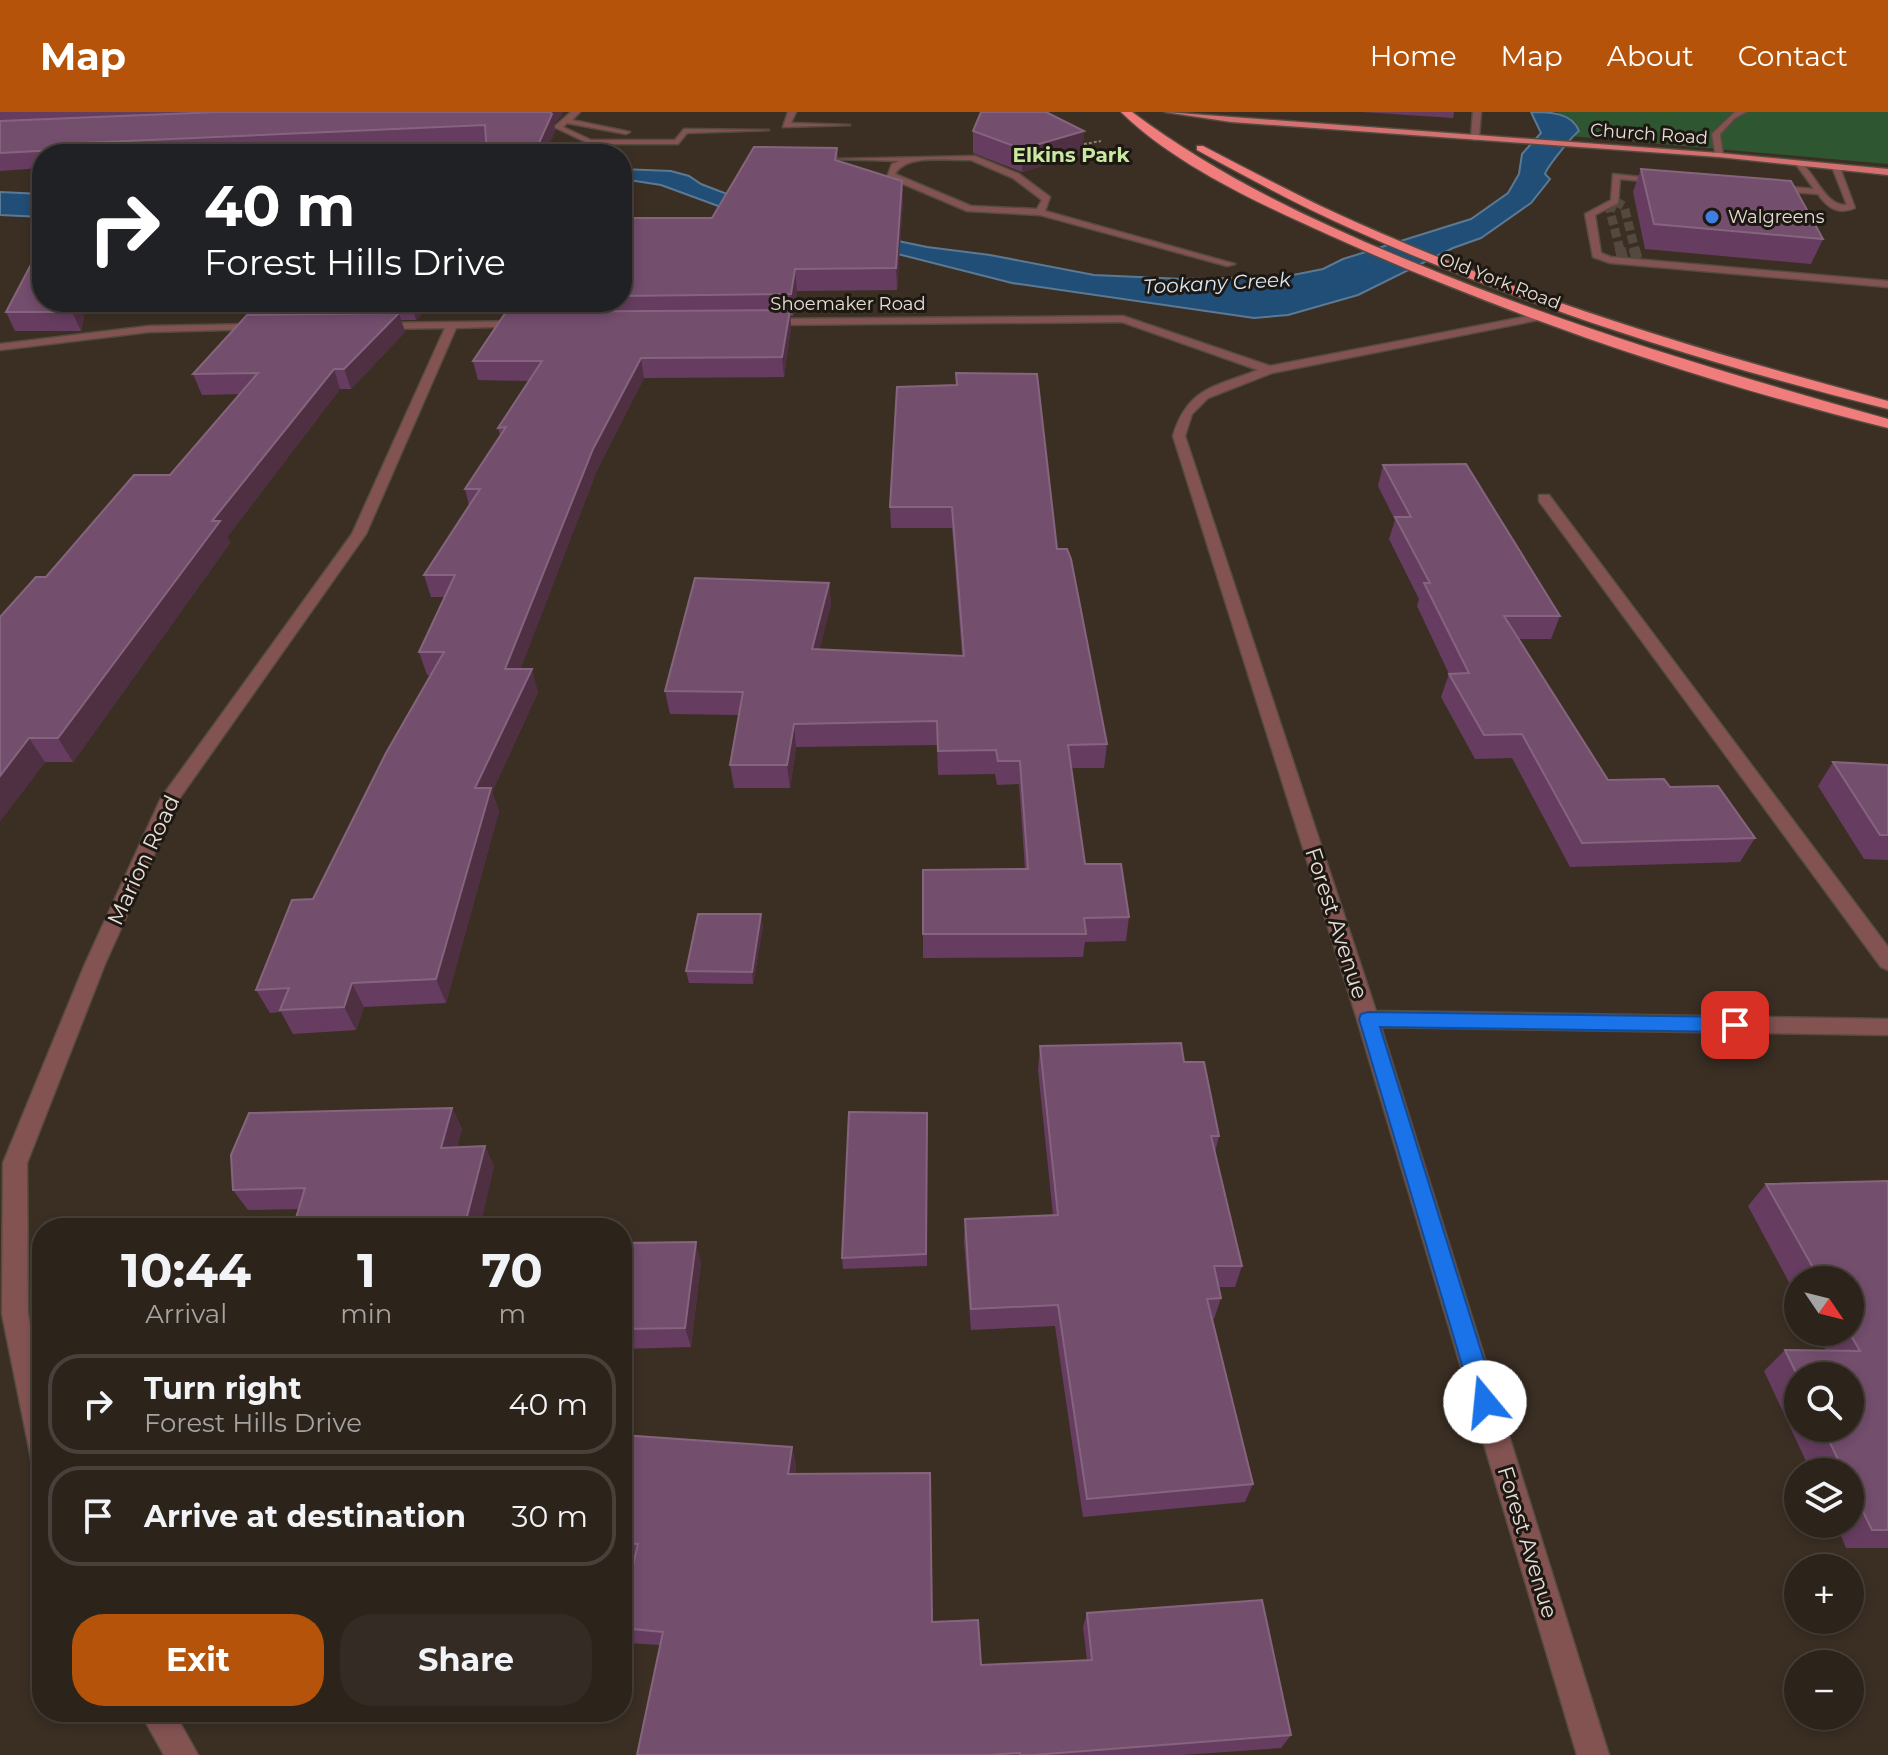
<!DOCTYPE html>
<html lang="en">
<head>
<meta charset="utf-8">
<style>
  :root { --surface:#2c231b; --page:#342b24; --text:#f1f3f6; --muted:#a6a4a3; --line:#48403a; --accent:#b45309 }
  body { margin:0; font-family:Montserrat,sans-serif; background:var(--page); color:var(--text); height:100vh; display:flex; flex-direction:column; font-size:30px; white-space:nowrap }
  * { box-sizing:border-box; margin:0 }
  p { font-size:26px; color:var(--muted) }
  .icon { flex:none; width:44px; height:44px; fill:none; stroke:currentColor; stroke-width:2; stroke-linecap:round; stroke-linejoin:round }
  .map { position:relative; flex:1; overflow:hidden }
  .drawer { position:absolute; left:32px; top:1106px; width:600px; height:504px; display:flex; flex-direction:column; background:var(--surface); border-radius:32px; box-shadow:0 4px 12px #0003,0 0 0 2px var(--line) }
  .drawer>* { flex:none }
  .top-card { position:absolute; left:32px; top:32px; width:600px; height:168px; border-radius:32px; box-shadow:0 4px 12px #0003,0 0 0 2px var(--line); background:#202124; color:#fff; overflow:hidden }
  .needle { width:52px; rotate:125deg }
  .controls { position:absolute; left:1784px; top:1154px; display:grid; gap:16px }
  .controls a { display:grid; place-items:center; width:80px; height:80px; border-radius:50%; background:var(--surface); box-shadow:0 4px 12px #0003,0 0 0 2px var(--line); font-size:40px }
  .pin { position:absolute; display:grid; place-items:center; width:68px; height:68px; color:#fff; margin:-34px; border-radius:16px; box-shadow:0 4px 12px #0006 }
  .me { position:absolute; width:88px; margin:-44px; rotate:343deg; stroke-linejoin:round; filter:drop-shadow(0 0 6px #0008) }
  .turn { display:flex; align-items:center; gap:28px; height:168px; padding:0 40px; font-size:36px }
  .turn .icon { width:104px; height:104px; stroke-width:2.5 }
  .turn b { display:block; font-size:56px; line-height:68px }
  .eta { display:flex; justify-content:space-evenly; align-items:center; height:136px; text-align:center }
  .eta b { font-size:48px; font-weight:700; line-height:56px }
  .action { display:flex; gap:16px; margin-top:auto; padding:16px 40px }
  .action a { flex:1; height:92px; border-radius:32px; background:var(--accent); color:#fff; font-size:32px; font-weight:700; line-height:92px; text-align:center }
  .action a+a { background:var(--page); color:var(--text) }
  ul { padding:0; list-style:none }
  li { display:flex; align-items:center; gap:24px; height:100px; margin:0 16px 12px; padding:0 24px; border:4px solid var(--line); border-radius:32px }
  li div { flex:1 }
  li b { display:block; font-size:30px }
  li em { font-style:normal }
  header { display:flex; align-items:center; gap:48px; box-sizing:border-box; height:112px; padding:0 40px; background:var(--accent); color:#fff }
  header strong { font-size:38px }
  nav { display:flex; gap:44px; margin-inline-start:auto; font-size:28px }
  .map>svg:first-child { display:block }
</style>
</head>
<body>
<header>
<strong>Map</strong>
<nav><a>Home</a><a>Map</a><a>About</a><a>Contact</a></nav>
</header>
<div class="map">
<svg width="1888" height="1643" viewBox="0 0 1888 1643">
  <rect width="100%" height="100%" fill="#3b2f24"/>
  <path fill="#2e5630" d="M 1557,0 L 1888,0 L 1888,52 L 1570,24 L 1577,12 Z"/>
  <path fill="#214e76" stroke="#5c7993" stroke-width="2" d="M 1531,0 C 1548,0 1572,0 1579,19 C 1573,23 1547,55 1545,62 L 1550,67 L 1531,91 L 1481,126 L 1453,136 L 1358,183 L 1288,203 L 1254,206 L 1012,171 L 740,102 L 661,73 L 622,67 L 622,57 L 671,59 L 689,64 L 701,72 L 792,107 L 927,135 L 990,143 L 1094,163 L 1183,167 L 1283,165 L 1323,157 L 1343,147 L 1471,107 L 1508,81 L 1519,62 L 1522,42 L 1541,21 Z
    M 0,80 L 42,82 L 42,105 L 0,103 Z"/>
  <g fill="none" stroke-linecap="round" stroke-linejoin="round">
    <path stroke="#55493f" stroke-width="9" stroke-dasharray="9 4" stroke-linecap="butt" d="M 1620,138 L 1610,99 L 1615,89 L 1624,94 L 1635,138"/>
    <path stroke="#55493f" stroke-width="11" stroke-dasharray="11 5" stroke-linecap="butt" d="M 1620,136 L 1623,148
      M 1634,136 L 1638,150"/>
    <defs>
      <path id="minor" d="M 571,0 L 580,0 L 572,8 L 630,20 L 626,22 L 567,11 L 563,15 L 591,28 L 675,28 L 684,17 L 769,18 L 687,21 L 678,32 L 590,32 L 554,15 Z
        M 788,0 L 796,0 L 791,11 L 850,13 L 783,15 Z
        M 1473,0 L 1481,0 L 1479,26 L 1475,28 L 1471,26 Z
        M 1735,0 L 1746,0 L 1735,6 L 1720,22 L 1723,43 L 1716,45 L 1712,22 Z
        M 975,44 L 1019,62 L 1050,85 L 1045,99 L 1235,152 L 1227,154 L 1040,103 L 967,99 L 887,65 L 892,52 L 900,49 L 835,47 ZM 971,48 L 1013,66 L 1042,88 L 1037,97 L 971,94 L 895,62 C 906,41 950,49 971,48 Z
        M 1799,49 C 1816,61 1824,94 1847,93 L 1832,55 L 1839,53 L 1855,96 C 1839,103 1827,96 1818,82 L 1766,78 L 1769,73 L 1814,77 L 1795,51 Z
        M 1613,62 L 1669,68 L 1665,71 L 1620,67 L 1618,91 L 1595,103 L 1601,141 L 1611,145 L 1888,169 L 1888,175 L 1610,151 L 1593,145 L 1585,102 L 1611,88 Z
        M 1539,202 L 1543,203 L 1543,207 L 1272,261 L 1208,286 L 1192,302 L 1185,324 L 1376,899 L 1888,907 L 1888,923 L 1381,915 L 1609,1643 L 1577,1643 L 1357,907 L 1173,324 C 1188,275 1215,275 1258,258 L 1122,210 L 763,213 L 758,210 L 763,207 L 1123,204 L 1270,254 Z
        M 523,209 L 528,212 L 527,214 L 456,216 L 366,422 L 179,687 L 105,852 L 27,1051 L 28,1202 L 42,1272 L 42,1355 L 32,1351 L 2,1202 L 3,1051 L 85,852 L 161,686 L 352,422 L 445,216 L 375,217 L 370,214 L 375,211 Z
        M 263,212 L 268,215 L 267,217 L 149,220 L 0,238 L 0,232 L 149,214 Z
        M 1539,383 L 1549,383 L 1888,835 L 1888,858 L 1881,855 L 1539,389 Z
        M 140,1600 L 174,1600 L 198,1643 L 164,1643 Z"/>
      <path id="major" d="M 1165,0 L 1719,41 L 1888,57 L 1888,63 L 1719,45 L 1231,10 Z"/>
      <path id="highway" d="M 1121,0 L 1132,0 C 1219,65 1315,110 1415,151 C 1569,215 1728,262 1888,307 L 1888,316 C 1699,269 1506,203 1329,123 C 1260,92 1175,53 1121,0 Z
        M 1197,34 L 1203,34 C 1255,61 1307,89 1360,112 C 1530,188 1709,241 1888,289 L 1888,297 C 1707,252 1524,194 1354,118 C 1300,94 1248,66 1197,38 Z"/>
    </defs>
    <use href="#minor" stroke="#564b40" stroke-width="3"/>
    <use href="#major" stroke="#564b40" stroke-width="3"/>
    <use href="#highway" stroke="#564b40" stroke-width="3"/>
    <path stroke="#897e75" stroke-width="2" stroke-dasharray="3 2" stroke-linecap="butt" d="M 1079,33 L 1101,29"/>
    <use href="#minor" fill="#835352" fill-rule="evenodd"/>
    <use href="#major" fill="#d27170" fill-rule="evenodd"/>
    <use href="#highway" fill="#f17c7c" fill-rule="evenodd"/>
  </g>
  <path fill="#663d60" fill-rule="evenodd" d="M 0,0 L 563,0 L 560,5 L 554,12 L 555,19 L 545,42 L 487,42 L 486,30 L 224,42 L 42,42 L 42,56 L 0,59 Z
    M 1362,0 L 1454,0 L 1453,6 Z
    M 973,19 L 1084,19 L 1082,42 L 1022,60 L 973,41 Z
    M 837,36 L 838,49 L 902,69 L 903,89 L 897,178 L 797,179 L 793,204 L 790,204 L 791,216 L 784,265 L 644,266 L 597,358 L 520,557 L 538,580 L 492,680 L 499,699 L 446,891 L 364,895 L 356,918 L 293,922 L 281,900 L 270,901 L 256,878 L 313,787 L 431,563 L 427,563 L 419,540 L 445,485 L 431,485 L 424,463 L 469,393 L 465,377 L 500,323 L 498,316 L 529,269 L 478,268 L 473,249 L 517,200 L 514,190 L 622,190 L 622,106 L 712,106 Z
    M 1641,57 L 1823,127 L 1811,152 L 1645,137 L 1633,80 Z
    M 42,190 L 87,190 L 81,219 L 15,219 L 6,200 Z
    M 257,190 L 434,190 L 416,208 L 401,208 L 405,220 L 351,277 L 340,277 L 227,425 L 230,431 L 73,650 L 45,650 L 0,709 L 46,465 L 170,363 L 240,282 L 202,283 L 193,262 L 262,203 Z
    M 897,275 L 1057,437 L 1107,632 L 1104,656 L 1071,656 L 1085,752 L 1129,805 L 1126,829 L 1085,830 L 1083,845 L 923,846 L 923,758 L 1025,757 L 1019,672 L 997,673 L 995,662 L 938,663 L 937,633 L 796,635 L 790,676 L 734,676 L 730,653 L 739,603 L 670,602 L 665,579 L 829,471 L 831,493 L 819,538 L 962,543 L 952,416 L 891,416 L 890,395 Z
    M 1383,353 L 1560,504 L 1551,527 L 1518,527 L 1608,668 L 1670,675 L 1755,726 L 1740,750 L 1570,755 L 1512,646 L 1475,647 L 1441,585 L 1449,562 L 1417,494 L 1419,487 L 1389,427 L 1395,408 L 1378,374 Z
    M 1833,650 L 1888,653 L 1888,748 L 1864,747 L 1818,674 Z
    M 763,814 L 753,872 L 689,871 L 686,859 Z
    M 1040,934 L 1184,950 L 1219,1024 L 1215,1040 L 1242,1154 L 1235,1175 L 1219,1175 L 1221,1186 L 1214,1207 L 1213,1207 L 1253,1372 L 1245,1390 L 1083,1405 L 1055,1214 L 971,1218 L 964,1129 L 965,1107 L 1053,1103 L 1038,958 Z
    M 452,996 L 462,1017 L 457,1035 L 485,1034 L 494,1055 L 299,1097 L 248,1098 L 233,1078 Z
    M 927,1001 L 927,1154 L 843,1157 L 842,1146 Z
    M 1888,1069 L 1888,1436 L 1846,1436 L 1836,1412 L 1850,1412 L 1850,1360 L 1811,1360 L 1764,1259 L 1785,1238 L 1826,1239 L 1816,1220 L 1850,1220 L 1850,1168 L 1798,1168 L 1798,1187 L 1748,1094 L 1766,1072 ZM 1798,1264 L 1850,1316 L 1798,1316 Z
    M 622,1131 L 701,1150 L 691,1235 L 622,1237 Z
    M 622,1323 L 792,1335 L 796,1353 L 795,1362 L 932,1510 L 981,1553 L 1087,1548 L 1083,1515 L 1087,1501 L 1291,1623 L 1281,1636 L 1183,1643 L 637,1643 L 660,1533 L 628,1531 L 622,1522 L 622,1502 L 635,1448 L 622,1447 Z"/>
  <path fill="#4f3043" d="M 548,0 L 563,0 L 560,5 L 554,12 L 555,19 L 545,42 L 534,42 Z
    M 1084,19 L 1082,42 L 1022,60 L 1022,37 Z
    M 81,31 L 86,42 L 78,42 L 76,37 Z
    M 902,69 L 903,89 L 897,178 L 896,156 Z
    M 795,157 L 797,179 L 793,204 L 791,182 Z
    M 74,190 L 87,190 L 81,219 L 72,200 Z
    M 411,190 L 434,190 L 416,208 Z
    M 790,198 L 791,216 L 784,265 L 782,245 Z
    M 399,201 L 405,220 L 351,277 L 344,257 Z
    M 641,246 L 644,266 L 597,358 L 512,580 L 505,557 L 593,337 Z
    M 334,257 L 340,277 L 227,425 L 230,431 L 73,650 L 58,626 L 212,409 Z
    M 829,471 L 831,493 L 814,560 L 812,537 Z
    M 532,557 L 538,580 L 492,680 L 499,699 L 446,891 L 436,867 L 475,676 Z
    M 794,612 L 796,635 L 790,676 L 787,653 Z
    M 29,626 L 45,650 L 0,709 L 0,664 Z
    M 761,802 L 763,814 L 753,872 L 752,860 Z
    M 352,871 L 364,895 L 356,918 L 344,895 Z
    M 452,996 L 462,1017 L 451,1057 L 441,1036 Z
    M 485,1034 L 494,1055 L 480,1116 L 464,1116 Z
    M 696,1130 L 701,1150 L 691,1235 L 685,1216 Z
    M 792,1335 L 796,1353 L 792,1379 L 788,1362 Z"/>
  <path fill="#734e6d" stroke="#85657d" stroke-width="2" d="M 218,0 L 550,0 L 552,2 L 534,42 L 487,42 L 485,13 L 81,31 L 76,37 L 0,41 L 0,9 Z
    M 981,0 L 1046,0 L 1084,19 L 1022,37 L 973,19 Z
    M 754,35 L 837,36 L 835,48 L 902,69 L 896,156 L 795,157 L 791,182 L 622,184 L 622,106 L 712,106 Z
    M 1641,57 L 1791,69 L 1823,127 L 1654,112 Z
    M 42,144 L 42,190 L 74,190 L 72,200 L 6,200 L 35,145 Z
    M 790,198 L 782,245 L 641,246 L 593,337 L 505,557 L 532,557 L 475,676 L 491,676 L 436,867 L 352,871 L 344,895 L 280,898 L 289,876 L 256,878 L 292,788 L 313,787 L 386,641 L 444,540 L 419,540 L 455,463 L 424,463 L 480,377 L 465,377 L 506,315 L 498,316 L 542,249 L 473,249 L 506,200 Z
    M 399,201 L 344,257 L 334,257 L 212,409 L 220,409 L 58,626 L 29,626 L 0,664 L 0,505 L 36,465 L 46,465 L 134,363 L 170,363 L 258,261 L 193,262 L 247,203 Z
    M 956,261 L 1037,262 L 1057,437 L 1067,437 L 1071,447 L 1107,632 L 1068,633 L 1085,752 L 1121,752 L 1129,805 L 1084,806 L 1086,822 L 923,822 L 923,758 L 1028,757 L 1020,649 L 998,649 L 996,638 L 938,639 L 937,609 L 794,612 L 787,653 L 730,653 L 743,580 L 665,579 L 695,466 L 829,471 L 812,537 L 964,544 L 952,395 L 890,395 L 897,275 L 957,273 Z
    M 1466,352 L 1560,504 L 1504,504 L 1608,668 L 1664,667 L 1670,675 L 1718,674 L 1755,726 L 1582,731 L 1522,622 L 1484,623 L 1449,562 L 1469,561 L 1424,471 L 1430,471 L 1395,405 L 1411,405 L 1383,353 Z
    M 1833,650 L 1888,653 L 1888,723 L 1880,723 Z
    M 698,802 L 761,802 L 752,860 L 686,859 Z
    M 1181,931 L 1184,950 L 1204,950 L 1219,1024 L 1211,1024 L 1242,1154 L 1214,1154 L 1221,1186 L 1207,1187 L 1253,1372 L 1087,1387 L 1058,1193 L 971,1197 L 965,1107 L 1058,1103 L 1040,934 Z
    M 452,996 L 441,1036 L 485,1034 L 464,1116 L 293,1116 L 305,1076 L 233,1078 L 231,1043 L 249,1001 Z
    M 849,1000 L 927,1001 L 926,1142 L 842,1146 Z
    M 1888,1069 L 1888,1418 L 1872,1418 L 1850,1373 L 1850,1360 L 1844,1360 L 1823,1316 L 1850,1316 L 1850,1264 L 1798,1265 L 1785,1238 L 1860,1239 L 1849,1220 L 1850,1168 L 1820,1168 L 1766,1072 Z
    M 696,1130 L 685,1216 L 622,1217 L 622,1131 Z
    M 622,1323 L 792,1335 L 788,1362 L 930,1361 L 932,1510 L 978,1508 L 981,1553 L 1092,1548 L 1087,1501 L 1262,1488 L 1291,1623 L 1033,1643 L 1020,1643 L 1020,1641 L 987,1643 L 637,1643 L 663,1520 L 622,1516 L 622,1502 L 638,1432 L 622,1431 Z"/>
  <path fill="#1a73e8" stroke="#114b97" stroke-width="2" d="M 1368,900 L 1735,905 L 1742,907 L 1745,913 L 1742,918 L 1735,920 L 1380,915 L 1497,1290 L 1494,1298 L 1485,1302 L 1476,1298 L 1473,1290 L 1359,907 L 1361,902 Z"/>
  <circle fill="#3f7fe0" stroke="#1e1813" stroke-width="3" cx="1712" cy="105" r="8"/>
  <g text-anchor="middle" stroke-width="6" stroke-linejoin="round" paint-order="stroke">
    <g font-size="18" fill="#e6ddd6" stroke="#1e1813">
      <text transform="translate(1649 22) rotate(4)" y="6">Church Road</text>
      <text transform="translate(1500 169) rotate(21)" y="6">Old York Road</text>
      <text x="848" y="198">Shoemaker Road</text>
    </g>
    <g font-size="18" fill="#e6ddd6" stroke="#1e1813" text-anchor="start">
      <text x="1728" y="111">Walgreens</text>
    </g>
    <g font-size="20" font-weight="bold" fill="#c9e9a1" stroke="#1e1813">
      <text x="1071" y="50">Elkins Park</text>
    </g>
    <g font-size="20" font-style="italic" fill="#d9e6f3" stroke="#1e1813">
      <text transform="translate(1217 171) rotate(-3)" y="7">Tookany Creek</text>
    </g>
    <g font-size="22" fill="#e6ddd6" stroke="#1e1813">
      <text transform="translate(143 748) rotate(-65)" y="8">Marion Road</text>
      <text transform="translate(1337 811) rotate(72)" y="8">Forest Avenue</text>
      <text transform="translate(1528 1430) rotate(73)" y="8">Forest Avenue</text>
    </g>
  </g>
</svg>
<div class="controls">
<a><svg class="needle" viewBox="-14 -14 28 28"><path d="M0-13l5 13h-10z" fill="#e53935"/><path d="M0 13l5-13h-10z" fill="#a6a4a3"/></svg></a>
<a><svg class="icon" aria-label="search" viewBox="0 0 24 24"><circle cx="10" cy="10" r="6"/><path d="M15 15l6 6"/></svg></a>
<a><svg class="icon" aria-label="layers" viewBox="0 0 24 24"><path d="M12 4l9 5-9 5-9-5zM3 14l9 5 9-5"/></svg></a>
<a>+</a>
<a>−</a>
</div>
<div class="pin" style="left:1735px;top:913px;background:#d93025"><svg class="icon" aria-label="arrive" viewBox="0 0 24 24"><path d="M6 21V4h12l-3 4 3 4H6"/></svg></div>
<svg class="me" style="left:1485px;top:1290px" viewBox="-20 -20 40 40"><circle r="19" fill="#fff"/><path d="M0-13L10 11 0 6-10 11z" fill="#1a73e8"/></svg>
<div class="top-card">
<div class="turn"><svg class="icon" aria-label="right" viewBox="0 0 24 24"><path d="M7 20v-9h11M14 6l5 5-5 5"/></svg><div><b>40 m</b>Forest Hills Drive</div></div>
</div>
<section class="drawer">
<div class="eta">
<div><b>10:44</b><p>Arrival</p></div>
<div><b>1</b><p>min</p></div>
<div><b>70</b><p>m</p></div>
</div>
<ul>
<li><svg class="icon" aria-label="right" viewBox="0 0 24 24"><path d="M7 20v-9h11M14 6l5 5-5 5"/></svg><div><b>Turn right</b><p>Forest Hills Drive</p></div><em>40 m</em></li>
<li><svg class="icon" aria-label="arrive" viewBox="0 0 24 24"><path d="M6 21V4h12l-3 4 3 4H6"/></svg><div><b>Arrive at destination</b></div><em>30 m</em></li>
</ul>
<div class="action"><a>Exit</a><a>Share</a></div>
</section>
</div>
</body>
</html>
